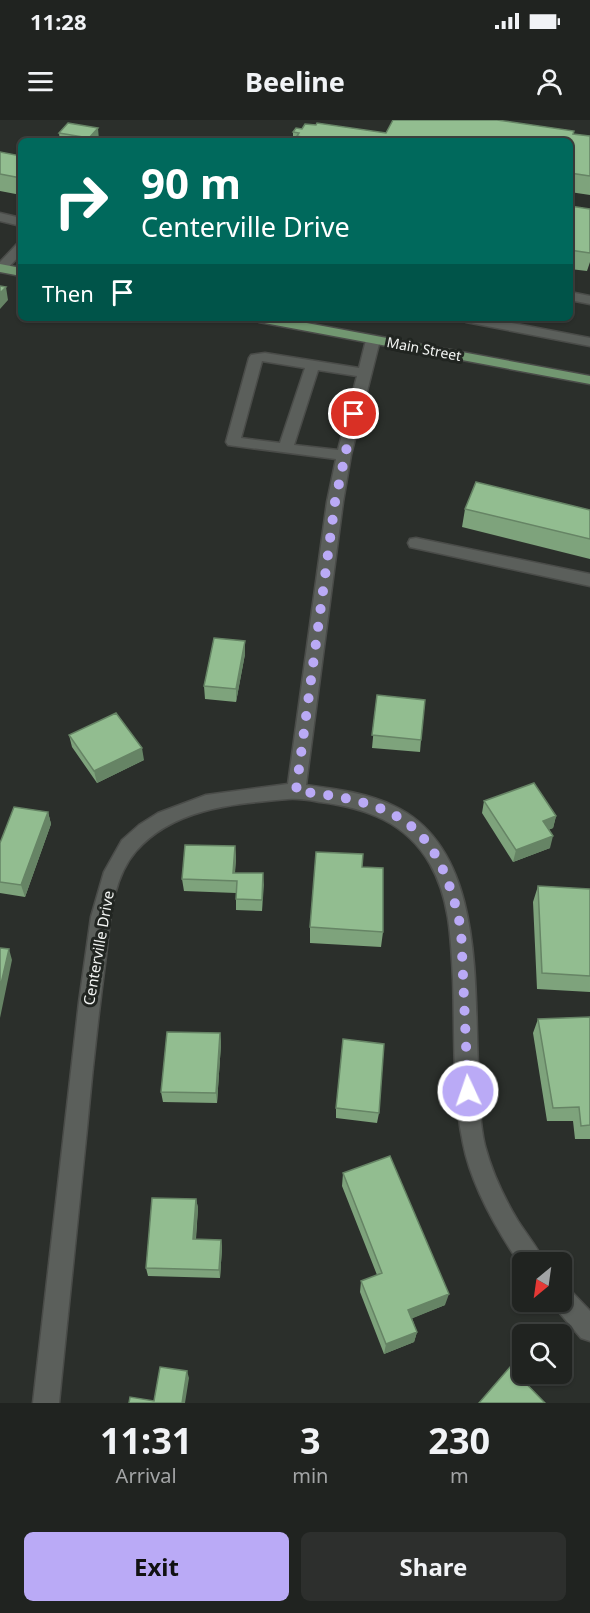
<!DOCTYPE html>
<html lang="en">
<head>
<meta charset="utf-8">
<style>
  :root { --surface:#202320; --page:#2d2f2d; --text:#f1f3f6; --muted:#a2a4a5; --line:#3d403e; --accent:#baaaf6 }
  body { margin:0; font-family:"Noto Sans",sans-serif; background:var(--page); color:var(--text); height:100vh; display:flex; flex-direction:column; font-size:22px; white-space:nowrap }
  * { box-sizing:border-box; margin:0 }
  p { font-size:20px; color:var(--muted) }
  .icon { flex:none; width:33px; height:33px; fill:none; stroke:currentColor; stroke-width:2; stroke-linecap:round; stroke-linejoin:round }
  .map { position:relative; height:1283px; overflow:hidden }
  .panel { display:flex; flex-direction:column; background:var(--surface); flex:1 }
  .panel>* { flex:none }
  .hud { position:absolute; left:18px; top:18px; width:555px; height:183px; border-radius:9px; box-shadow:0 2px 4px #0004,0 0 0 2px var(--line); background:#00695c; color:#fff; overflow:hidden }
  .needle { width:39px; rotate:209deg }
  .controls { position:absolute; left:512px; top:1132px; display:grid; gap:12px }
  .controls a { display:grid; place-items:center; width:60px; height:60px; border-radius:9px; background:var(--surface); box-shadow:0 2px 4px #0004,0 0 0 2px var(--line); font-size:30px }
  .pin { position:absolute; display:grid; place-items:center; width:51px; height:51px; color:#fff; margin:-26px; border:3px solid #fff; border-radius:50%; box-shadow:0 2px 6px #0007 }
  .me { position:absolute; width:66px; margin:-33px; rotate:357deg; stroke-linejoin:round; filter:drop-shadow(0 0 4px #0008) }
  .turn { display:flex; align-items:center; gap:21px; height:126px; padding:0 24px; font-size:27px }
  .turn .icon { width:78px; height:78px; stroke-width:2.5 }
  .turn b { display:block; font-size:42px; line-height:51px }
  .then { display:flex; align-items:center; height:57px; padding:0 24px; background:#0003; gap:12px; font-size:22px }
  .eta { display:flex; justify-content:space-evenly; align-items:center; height:102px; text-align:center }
  .eta b { font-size:36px; font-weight:700; line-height:42px }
  .action { display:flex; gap:12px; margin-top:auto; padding:12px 24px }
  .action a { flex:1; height:69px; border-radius:9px; background:var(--accent); color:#111; font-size:24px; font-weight:700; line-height:69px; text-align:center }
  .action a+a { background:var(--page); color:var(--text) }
  .status { display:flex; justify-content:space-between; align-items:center; height:42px; padding:0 30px; background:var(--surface); direction:ltr }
  .status svg { height:16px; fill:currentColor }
  header { display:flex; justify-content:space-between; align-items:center; height:78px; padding:0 24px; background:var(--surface); font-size:27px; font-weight:700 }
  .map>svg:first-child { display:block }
</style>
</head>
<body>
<div class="status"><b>11:28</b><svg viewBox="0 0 49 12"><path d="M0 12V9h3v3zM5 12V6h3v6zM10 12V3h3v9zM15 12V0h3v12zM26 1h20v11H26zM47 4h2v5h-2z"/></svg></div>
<header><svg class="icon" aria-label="menu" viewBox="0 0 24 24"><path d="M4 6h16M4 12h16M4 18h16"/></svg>Beeline<svg class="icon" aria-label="person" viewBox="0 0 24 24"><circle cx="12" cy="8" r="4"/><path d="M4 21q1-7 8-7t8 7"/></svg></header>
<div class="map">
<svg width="590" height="1283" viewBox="0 0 590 1283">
  <rect width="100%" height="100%" fill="#2b2f2b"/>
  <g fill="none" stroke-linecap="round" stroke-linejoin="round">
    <defs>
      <path id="minor" d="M 0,93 L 21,98 L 21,106 L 0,101 Z
        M 21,123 L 21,134 L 5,151 L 0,152 L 0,142 L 17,124 Z
        M 570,172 L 590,176 L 590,184 L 570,180 Z
        M 459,198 L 486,198 L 590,218 L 590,226 L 466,202 Z
        M 373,216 L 380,220 L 351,335 L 343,382 L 306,665 C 336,669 367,673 394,686 C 484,728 474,862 478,945 C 479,971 479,1001 485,1026 C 492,1052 504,1078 518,1101 C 527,1115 538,1128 545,1143 L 522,1143 L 522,1147 C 498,1112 471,1065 463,1023 C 452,970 455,913 453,859 C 451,819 450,779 430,744 C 406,702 366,688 320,682 C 309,680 299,678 288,679 C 234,684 174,688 136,731 C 110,761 110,807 105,844 C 98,898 92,953 87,1008 C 78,1099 68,1191 59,1283 L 33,1283 L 79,882 L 91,797 L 104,752 L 122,720 L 139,705 L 158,693 L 206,675 L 288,664 L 327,382 L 336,339 L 228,325 L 226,322 L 249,238 L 251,235 L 265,233 L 359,248 L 366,220 ZM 262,241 L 305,248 L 280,323 L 241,318 ZM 318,250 L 357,256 L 338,330 L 294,325 Z
        M 416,418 L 590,454 L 590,466 L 410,427 L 408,423 L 410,419 Z
        M 561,1165 L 569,1169 L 590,1191 L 590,1221 L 581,1218 L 553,1185 L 551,1182 L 561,1182 Z"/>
      <path id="major" d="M 0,144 L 21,148 L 21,156 L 0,152 Z
        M 252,198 L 280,198 L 590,256 L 590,264 L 259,202 Z"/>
    </defs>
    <use href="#minor" stroke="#4a4c49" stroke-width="3"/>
    <use href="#major" stroke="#4a4c49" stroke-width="3"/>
    <use href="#minor" fill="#5b5f5b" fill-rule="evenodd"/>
    <use href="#major" fill="#729771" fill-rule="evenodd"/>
  </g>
  <path fill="#7ea37c" d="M 302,9 L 386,13 L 573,14 L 590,16 L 590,75 L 570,72 L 570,21 L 293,21 L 293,12 Z
    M 59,13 L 99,20 L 60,21 Z
    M 0,32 L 21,36 L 21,75 L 0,71 Z
    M 570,83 L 570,86 L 590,89 L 590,142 L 587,151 L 570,149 Z
    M 465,389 L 590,390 L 590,439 L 462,407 Z
    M 245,534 L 236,582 L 205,579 L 204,566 Z
    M 377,575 L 421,620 L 420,632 L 372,628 Z
    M 69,615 L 144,640 L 97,663 L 72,627 Z
    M 484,681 L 556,696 L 553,708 L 548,710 L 550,728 L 513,742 L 482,693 Z
    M 48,692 L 51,704 L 25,777 L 0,773 L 0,723 Z
    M 235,726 L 236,738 L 235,753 L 263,753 L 262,791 L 236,790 L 236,773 L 184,771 L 182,759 Z
    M 362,747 L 383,812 L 381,827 L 310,823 L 310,807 Z
    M 538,766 L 590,769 L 590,872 L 537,869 L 533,782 Z
    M 590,897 L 590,1019 L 575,1019 L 573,1001 L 547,1001 L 533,913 L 538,899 Z
    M 220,913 L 221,924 L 217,983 L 163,982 L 161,972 Z
    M 336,988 L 379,993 L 377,1003 L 336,998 Z
    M 343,1053 L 445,1185 L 412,1198 L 417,1212 L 414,1222 L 384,1234 L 360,1172 L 361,1161 L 377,1155 L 342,1066 Z
    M 196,1079 L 198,1088 L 196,1119 L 221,1120 L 222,1128 L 220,1158 L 148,1156 L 146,1148 Z"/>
  <path fill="#668465" d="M 98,8 L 99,20 L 89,21 L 89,18 Z
    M 6,167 L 8,180 L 0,189 L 0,173 Z
    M 245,521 L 245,534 L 236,582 L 236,569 Z
    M 142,628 L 144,640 L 97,663 L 94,651 Z
    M 48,692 L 51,704 L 25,777 L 21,765 Z
    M 556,696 L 553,708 L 539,713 L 543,701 Z
    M 553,716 L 550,728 L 513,742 L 516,730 Z
    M 235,726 L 236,738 L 234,761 L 233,753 Z
    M 263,753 L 264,765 L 262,791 L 262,780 Z
    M 9,829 L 12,840 L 0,898 L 0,868 Z
    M 220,913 L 221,924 L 217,983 L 216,973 Z
    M 196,1079 L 198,1088 L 195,1127 L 193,1119 Z
    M 221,1120 L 222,1128 L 220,1158 L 219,1150 Z
    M 449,1174 L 445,1185 L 406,1201 L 408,1190 Z
    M 417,1212 L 414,1222 L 384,1234 L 386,1224 Z
    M 187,1251 L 189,1258 L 185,1283 L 182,1283 Z"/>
  <path fill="#92bd90" stroke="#668465" stroke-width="1.5" d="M 393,0 L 497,0 L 574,11 L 573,14 L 590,16 L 590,56 L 570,53 L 570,21 L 305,21 L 307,18 L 297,16 L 299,13 L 293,12 L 296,8 L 302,9 L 305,4 L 316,5 L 317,3 L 386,13 Z
    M 68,3 L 98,8 L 89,18 L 59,13 Z
    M 0,32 L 21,36 L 21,58 L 0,54 Z
    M 570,86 L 590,89 L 590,133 L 570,130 Z
    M 0,166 L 6,167 L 0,173 Z
    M 476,362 L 590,390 L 590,419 L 465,389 Z
    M 214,518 L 245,521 L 236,569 L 204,566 Z
    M 377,575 L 425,580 L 421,620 L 372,615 Z
    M 116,593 L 142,628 L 94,651 L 69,615 Z
    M 534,663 L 556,696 L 543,701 L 553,716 L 516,730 L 484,681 Z
    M 14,687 L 48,692 L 21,765 L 0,762 L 0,723 Z
    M 185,725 L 235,726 L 233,753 L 263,753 L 262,780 L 236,779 L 237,761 L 182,759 Z
    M 316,732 L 363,734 L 362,747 L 383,748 L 383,812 L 310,807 Z
    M 538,766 L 590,769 L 590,856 L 542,853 Z
    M 0,828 L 9,829 L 0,868 Z
    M 590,897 L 590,1005 L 581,1006 L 579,987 L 553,988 L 538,899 Z
    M 167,912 L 220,913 L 216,973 L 161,972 Z
    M 343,919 L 384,924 L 379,993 L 336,988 Z
    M 390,1036 L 449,1174 L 408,1190 L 417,1212 L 386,1224 L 361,1161 L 382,1153 L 343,1053 Z
    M 152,1078 L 196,1079 L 193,1119 L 221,1120 L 219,1150 L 146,1148 Z
    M 160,1247 L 187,1251 L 182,1283 L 129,1283 L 130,1277 L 154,1281 Z
    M 510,1247 L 545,1283 L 479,1283 Z"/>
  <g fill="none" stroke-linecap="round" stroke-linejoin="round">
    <path stroke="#baaaf6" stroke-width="10" stroke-dasharray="0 18" d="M 354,294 L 335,382 L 296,671 C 399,682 439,703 461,809 L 468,971"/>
  </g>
  <g text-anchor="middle" stroke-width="6" stroke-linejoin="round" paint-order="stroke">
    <g font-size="14" fill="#f3f5f3" stroke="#212521">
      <text transform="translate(424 229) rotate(11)" y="5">Main Street</text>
    </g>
    <g font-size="15" fill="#f3f5f3" stroke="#212521">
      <text transform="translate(99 828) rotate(-80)" y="5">Centerville Drive</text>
    </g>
  </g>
</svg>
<div class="controls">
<a><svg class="needle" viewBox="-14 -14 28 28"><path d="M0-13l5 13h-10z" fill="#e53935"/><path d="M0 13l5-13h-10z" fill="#a2a4a5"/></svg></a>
<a><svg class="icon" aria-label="search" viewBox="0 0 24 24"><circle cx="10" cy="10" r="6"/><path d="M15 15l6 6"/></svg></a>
</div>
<div class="pin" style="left:354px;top:294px;background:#d93025"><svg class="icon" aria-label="arrive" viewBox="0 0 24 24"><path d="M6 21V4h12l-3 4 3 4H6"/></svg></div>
<svg class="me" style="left:468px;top:971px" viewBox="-20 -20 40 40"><circle r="17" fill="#baaaf6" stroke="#fff" stroke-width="3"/><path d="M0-11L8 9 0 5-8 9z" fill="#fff"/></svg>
<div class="hud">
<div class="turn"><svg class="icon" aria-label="right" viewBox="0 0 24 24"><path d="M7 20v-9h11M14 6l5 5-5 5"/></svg><div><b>90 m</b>Centerville Drive</div></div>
<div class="then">Then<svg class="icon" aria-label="arrive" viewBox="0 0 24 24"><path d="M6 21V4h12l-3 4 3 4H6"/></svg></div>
</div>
</div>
<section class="panel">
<div class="eta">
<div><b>11:31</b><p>Arrival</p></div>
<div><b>3</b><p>min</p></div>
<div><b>230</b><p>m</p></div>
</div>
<div class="action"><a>Exit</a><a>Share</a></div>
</section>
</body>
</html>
